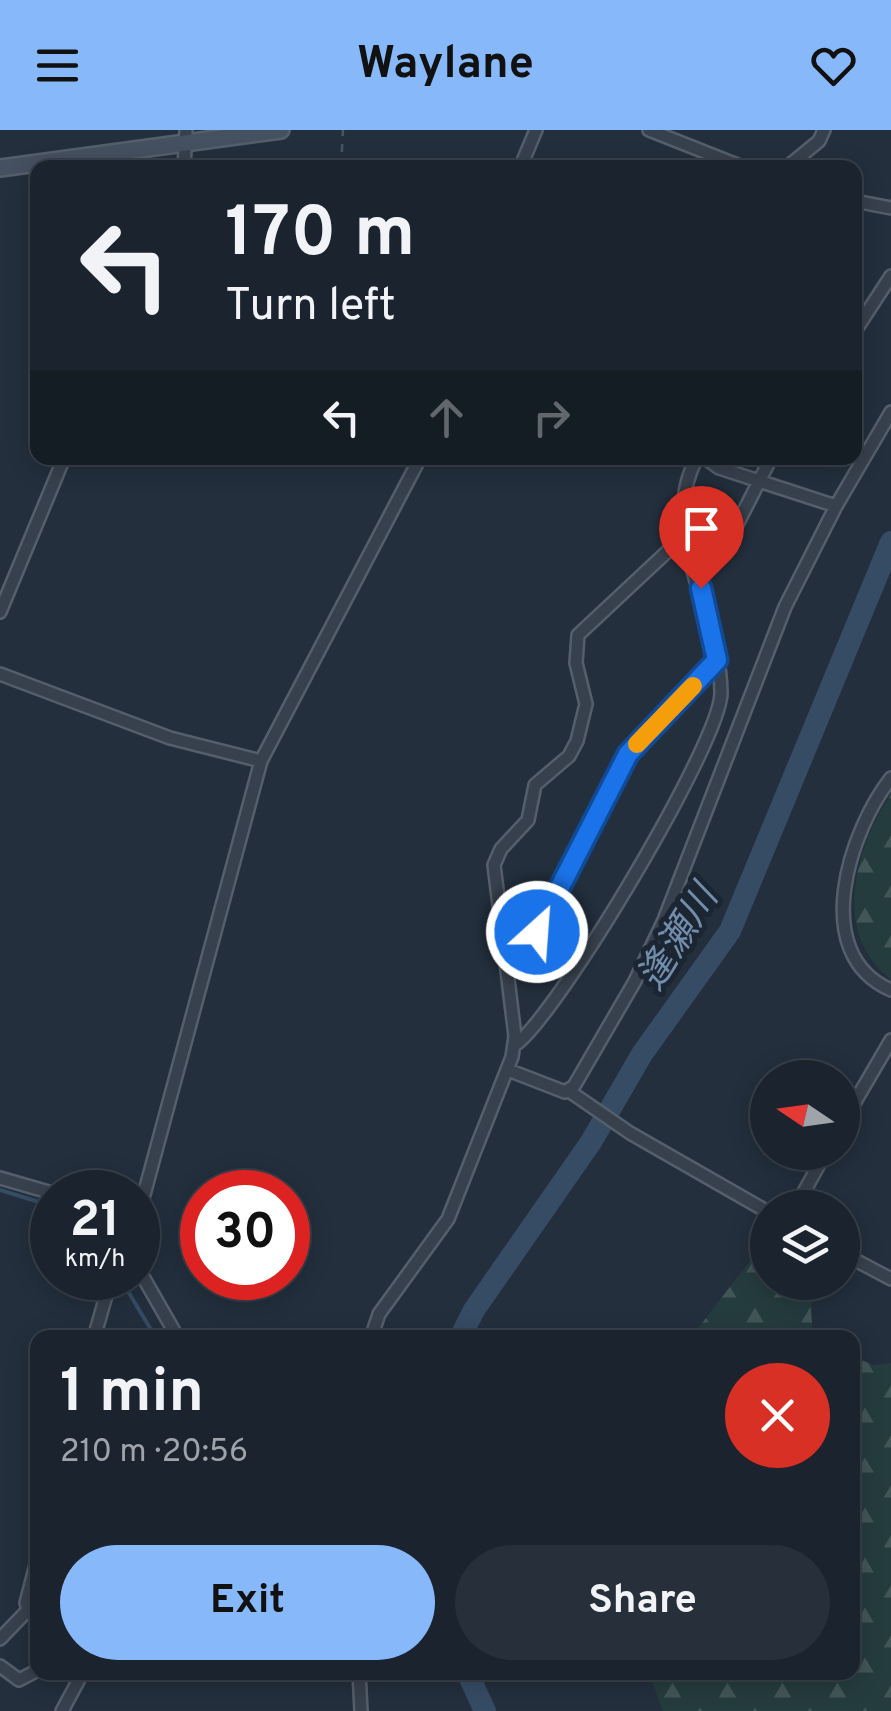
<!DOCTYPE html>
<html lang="en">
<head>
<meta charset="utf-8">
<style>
  :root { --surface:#1a232e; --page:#272f3a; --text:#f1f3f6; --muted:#9fa4aa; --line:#38404a; --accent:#87b8f9 }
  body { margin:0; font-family:Overpass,"Noto Sans JP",sans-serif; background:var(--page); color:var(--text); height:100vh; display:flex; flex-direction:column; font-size:38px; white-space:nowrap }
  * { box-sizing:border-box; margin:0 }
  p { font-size:32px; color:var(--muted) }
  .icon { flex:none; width:55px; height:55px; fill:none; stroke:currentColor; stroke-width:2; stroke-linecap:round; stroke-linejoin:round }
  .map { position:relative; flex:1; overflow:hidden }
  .panel { position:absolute; left:30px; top:1200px; width:830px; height:350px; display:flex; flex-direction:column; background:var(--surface); border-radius:20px; box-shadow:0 5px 25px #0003,0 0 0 2px var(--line) }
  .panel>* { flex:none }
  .hud { position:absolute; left:30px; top:30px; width:832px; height:305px; border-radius:20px; box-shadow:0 5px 25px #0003,0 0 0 2px var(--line); background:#1a232e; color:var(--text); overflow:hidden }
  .needle { width:65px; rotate:283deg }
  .buttons { position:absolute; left:750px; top:930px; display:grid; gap:20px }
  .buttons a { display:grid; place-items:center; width:110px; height:110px; border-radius:50%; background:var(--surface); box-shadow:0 5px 25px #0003,0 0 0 2px var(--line); font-size:50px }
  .speed { position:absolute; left:30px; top:1040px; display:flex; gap:20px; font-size:50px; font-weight:700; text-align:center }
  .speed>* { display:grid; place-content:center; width:130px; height:130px; border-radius:50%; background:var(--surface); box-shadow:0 5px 25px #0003,0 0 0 2px var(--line); line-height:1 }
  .speed small { font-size:25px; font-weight:400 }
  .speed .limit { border:15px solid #d22; background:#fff; color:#111 }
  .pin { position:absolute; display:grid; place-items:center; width:85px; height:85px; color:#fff; margin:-102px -42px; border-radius:50% 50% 50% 0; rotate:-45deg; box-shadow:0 0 10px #0007 }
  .pin .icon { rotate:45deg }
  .me { position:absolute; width:110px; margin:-55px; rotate:26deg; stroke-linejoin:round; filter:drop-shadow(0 0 8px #0008) }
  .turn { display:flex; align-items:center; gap:35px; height:210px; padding:0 30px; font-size:45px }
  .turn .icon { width:130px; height:130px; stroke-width:2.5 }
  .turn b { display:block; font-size:70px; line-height:85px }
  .lanes { display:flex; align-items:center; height:95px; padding:0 30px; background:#0003; justify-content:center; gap:50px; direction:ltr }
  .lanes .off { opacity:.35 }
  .round { display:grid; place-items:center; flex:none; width:105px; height:105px; border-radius:52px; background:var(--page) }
  .headline { display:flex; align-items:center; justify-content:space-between; height:170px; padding:0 30px }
  h1 { font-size:60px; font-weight:700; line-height:75px }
  .button { display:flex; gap:20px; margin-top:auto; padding:20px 30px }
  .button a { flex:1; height:115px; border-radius:60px; background:var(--accent); color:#111; font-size:40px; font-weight:700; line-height:115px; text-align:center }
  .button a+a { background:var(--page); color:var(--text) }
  header { display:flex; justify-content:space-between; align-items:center; height:130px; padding:0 30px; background:var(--accent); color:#111; font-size:45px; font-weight:700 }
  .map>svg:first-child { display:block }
</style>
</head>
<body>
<header><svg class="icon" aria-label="menu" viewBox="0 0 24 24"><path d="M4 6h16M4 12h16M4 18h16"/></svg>Waylane<svg class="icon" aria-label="heart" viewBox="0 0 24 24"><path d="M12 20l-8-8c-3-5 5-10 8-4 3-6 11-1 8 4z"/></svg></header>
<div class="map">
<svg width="891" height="1581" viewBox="0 0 891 1581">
  <defs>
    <pattern id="forest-firs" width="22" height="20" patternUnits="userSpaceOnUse" patternTransform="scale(2.5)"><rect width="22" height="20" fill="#253c3e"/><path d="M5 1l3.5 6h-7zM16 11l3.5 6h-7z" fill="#425658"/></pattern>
  </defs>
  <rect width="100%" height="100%" fill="#232f3d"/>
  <path fill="url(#forest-firs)" d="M 891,664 L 891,849 C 830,804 856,717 891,664 Z
    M 766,1110 L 768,1152 L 815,1153 L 811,1179 L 813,1207 L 680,1207 L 696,1201 Z
    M 853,1226 L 873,1235 L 891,1233 L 891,1581 L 663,1581 L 649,1543 L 852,1542 Z"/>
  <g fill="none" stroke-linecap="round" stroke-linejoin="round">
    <path stroke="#364c64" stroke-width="4" d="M 0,1060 L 52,1076
      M 120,1148 L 156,1208"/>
    <path stroke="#364c64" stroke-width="22" d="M 460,1208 L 474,1180 L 591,1012 L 642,924 L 730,801 L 891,412
      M 467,1542 L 485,1581"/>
    <defs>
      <path id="street" d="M 649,0 L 745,38
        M 184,38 L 186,0
        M 520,38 L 536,0
        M 786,38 L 819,11 L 824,0
        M 855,71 L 891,78
        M 855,201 L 891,146
        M 705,328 L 719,338 L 836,376
        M 695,438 L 720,428 L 771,328
        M 0,482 L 64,328
        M 0,544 L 170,608 L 261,631
        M 891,648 C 850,700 808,824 891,860
        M 504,826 L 537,802 L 628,624 L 717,530
        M 515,915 C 557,886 721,612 721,563 C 721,484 656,401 697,328
        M 508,940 L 565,962 L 574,956 L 635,851 L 664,790 L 785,477 L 836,376 L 891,282
        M 569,961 L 630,1003 L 768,1082
        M 842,994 L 891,910
        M 0,1048 L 52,1063
        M 795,1078 L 826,1022
        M 138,1087 L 261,631 L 420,328
        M 842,1123 L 891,1149
        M 138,1138 L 178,1208
        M 94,1208 L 111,1148
        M 371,1208 L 379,1184 L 448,1089 L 512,927 L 515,906 L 494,735 L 501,719 L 528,690 L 535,655 L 569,626 L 577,611 L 586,574 L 576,533 L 578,505 L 685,405
        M 38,1427 L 26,1473 L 29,1483 L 38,1488
        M 0,1509 L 27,1481
        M 0,1536 L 19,1550 L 38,1540
        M 359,1542 L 361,1581
        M 62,1581 L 83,1542"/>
      <path id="secondary" d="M 0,38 L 281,0"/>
    </defs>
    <use href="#street" stroke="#555f6b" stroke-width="16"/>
    <use href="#secondary" stroke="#555f6b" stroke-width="20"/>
    <path stroke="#43595b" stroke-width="2.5" stroke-dasharray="8 8" stroke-linecap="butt" d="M 341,38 L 343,0"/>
    <use href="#street" stroke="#37414d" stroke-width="11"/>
    <use href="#secondary" stroke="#455060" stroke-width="15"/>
  </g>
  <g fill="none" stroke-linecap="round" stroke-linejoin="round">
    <defs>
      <path id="route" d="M 537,802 L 628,624 L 717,530 L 701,458"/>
    </defs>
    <use href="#route" stroke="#114b97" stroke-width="25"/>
    <use href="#route" stroke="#1a73e8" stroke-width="18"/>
    <path stroke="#f59e0b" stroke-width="18" d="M 637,614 L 693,556"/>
  </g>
  <g text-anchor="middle" stroke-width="10" stroke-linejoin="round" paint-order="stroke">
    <g font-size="38" font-style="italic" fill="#728eac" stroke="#1c2632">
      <text transform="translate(677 807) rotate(-58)" y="13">逢瀬川</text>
    </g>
  </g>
</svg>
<div class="buttons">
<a><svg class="needle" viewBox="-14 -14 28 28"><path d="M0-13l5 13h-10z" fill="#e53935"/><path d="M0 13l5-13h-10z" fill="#9fa4aa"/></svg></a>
<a><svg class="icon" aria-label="layers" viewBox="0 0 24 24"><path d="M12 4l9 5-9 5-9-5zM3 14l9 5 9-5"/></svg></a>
</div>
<div class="speed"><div>21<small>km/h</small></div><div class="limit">30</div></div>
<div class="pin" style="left:701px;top:458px;background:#d93025"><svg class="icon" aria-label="arrive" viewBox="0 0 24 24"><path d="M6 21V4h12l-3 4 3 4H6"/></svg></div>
<svg class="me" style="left:537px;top:802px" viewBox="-20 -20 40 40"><circle r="17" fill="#1a73e8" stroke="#fff" stroke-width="3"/><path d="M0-11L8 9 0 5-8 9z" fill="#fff"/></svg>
<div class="hud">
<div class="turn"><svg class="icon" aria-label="left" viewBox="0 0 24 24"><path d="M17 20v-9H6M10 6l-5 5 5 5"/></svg><div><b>170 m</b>Turn left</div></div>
<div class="lanes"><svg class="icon" aria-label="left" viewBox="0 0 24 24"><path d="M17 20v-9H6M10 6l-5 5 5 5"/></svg><svg class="icon off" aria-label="ahead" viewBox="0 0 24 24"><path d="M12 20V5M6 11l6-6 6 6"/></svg><svg class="icon off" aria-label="right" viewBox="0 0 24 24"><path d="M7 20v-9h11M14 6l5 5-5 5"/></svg></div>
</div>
<section class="panel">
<div class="headline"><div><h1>1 min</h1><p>210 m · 20:56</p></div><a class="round" style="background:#d93025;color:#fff"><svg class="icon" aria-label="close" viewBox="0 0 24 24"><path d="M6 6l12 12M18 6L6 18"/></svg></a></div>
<div class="button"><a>Exit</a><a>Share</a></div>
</section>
</div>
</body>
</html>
